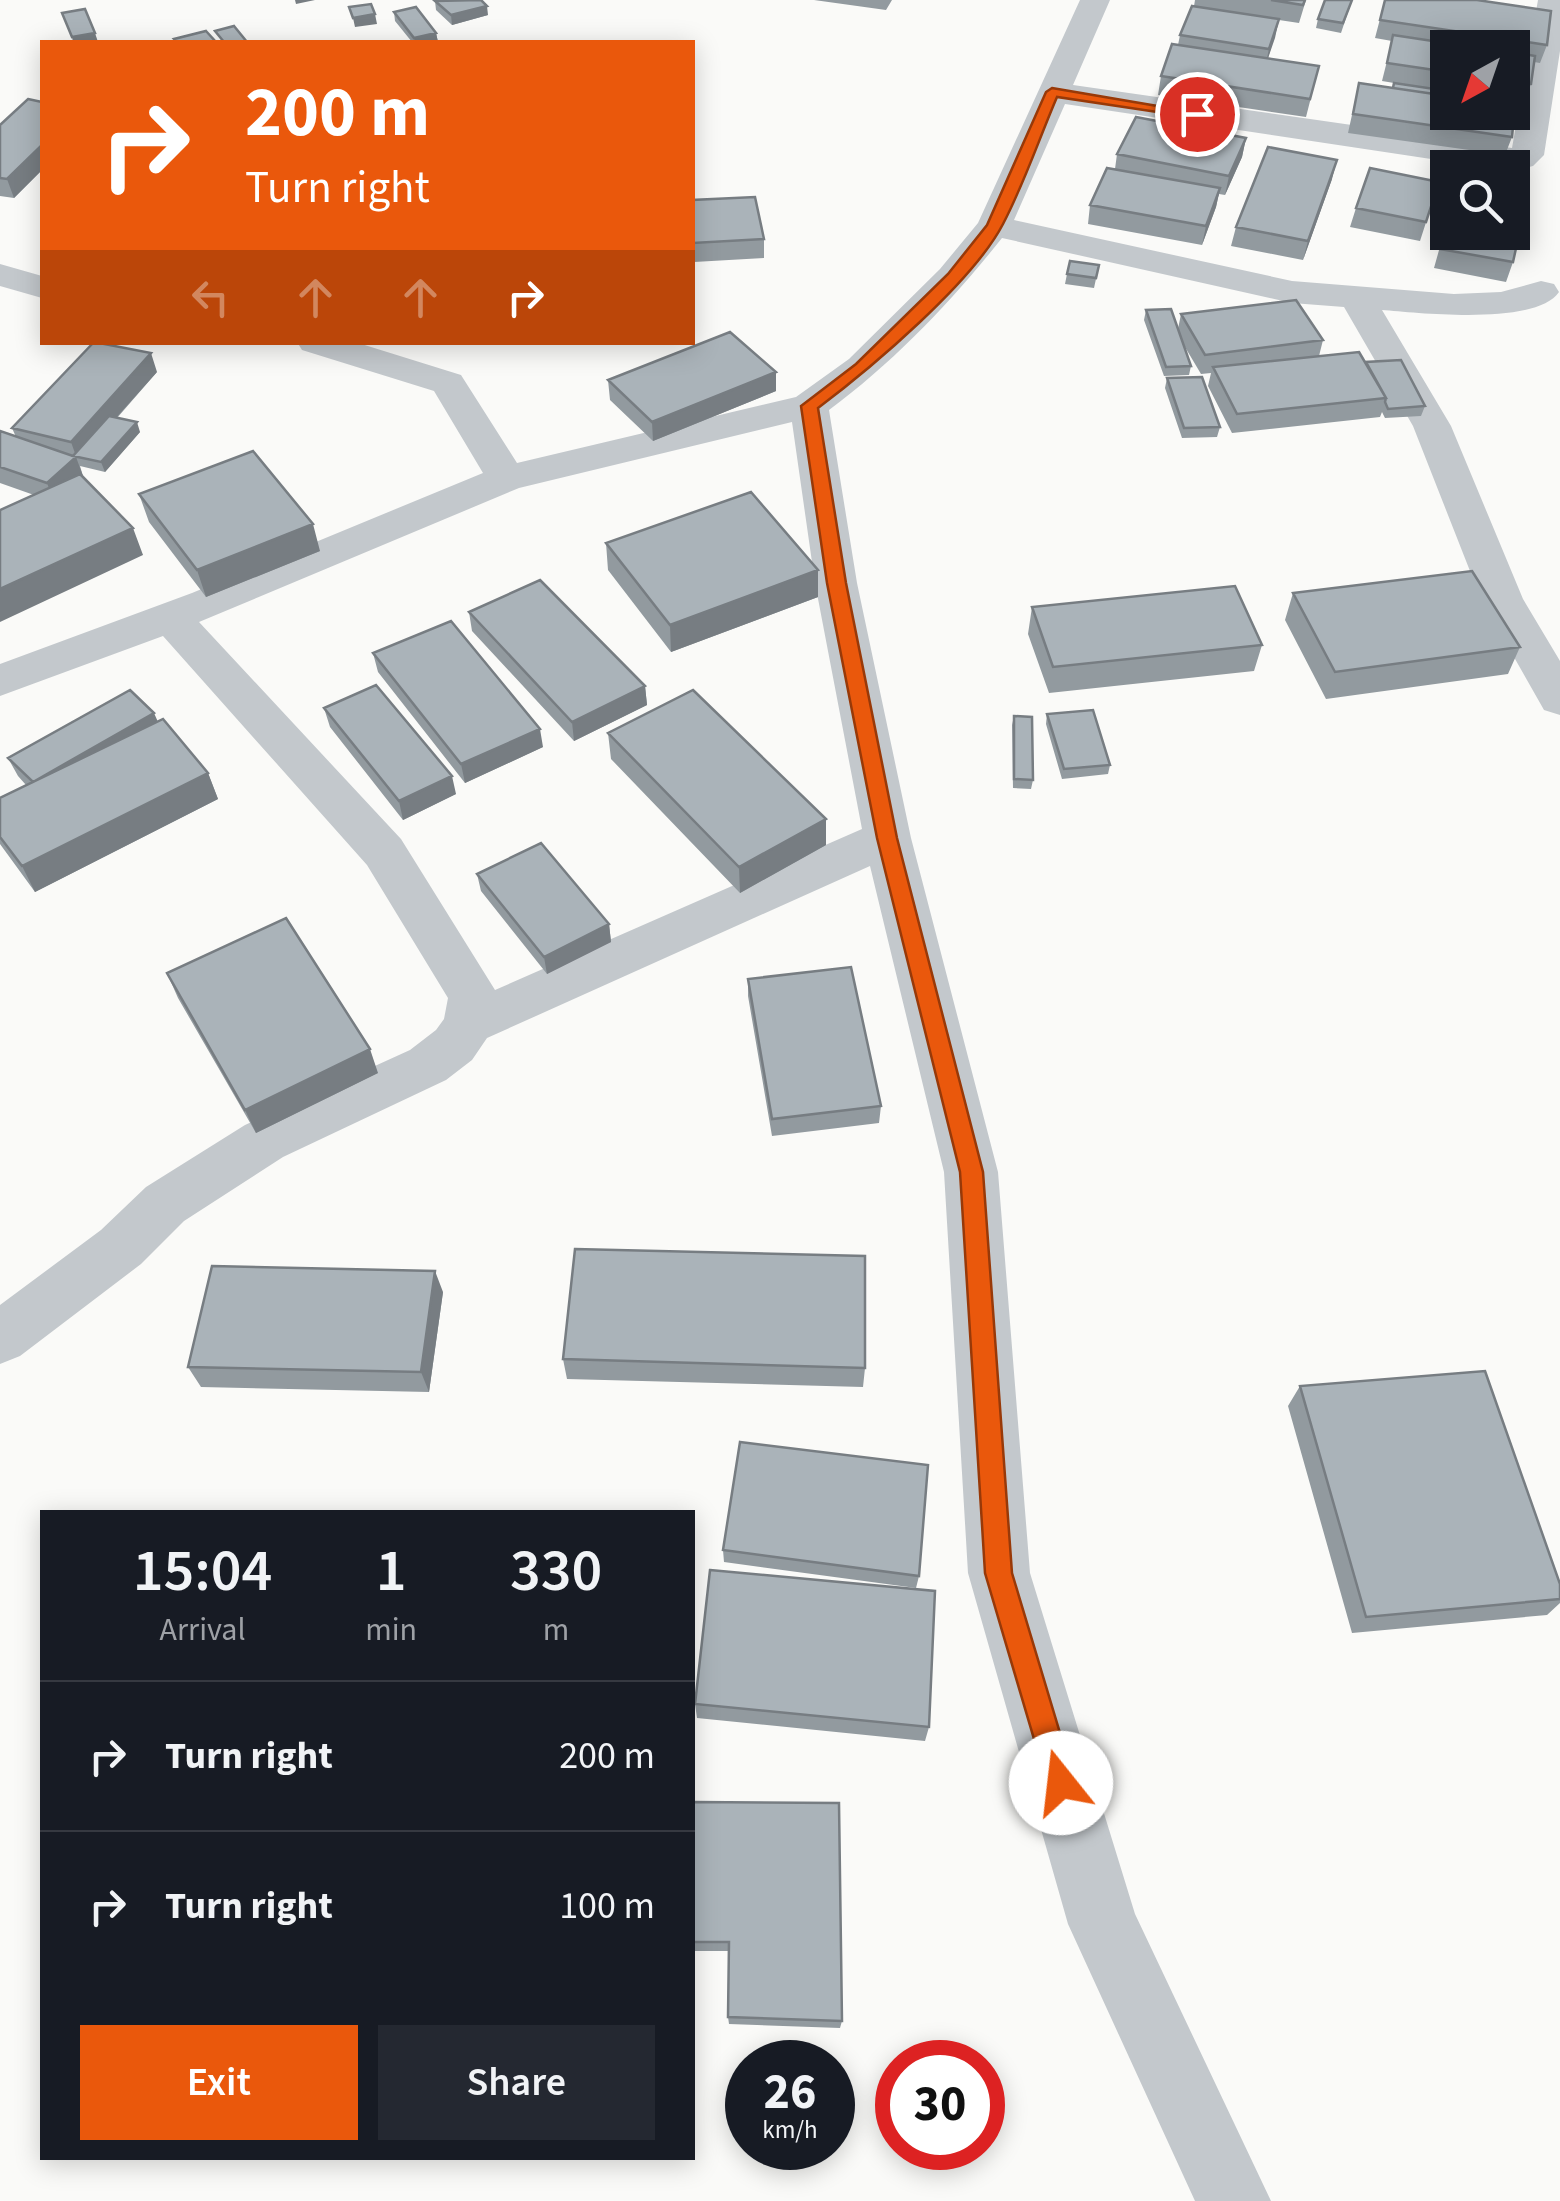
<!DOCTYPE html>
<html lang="en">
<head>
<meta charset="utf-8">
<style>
  :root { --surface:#171b24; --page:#242831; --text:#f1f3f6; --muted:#9ea1a6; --line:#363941; --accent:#ea580c }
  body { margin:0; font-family:"Source Sans 3",sans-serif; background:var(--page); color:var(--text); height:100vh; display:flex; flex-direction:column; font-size:38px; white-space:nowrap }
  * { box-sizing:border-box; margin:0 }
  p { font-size:32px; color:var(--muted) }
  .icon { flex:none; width:55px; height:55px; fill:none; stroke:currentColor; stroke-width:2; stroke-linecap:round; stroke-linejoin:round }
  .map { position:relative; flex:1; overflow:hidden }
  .side { position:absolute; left:40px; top:1510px; width:655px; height:650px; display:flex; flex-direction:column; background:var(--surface); border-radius:0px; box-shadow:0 5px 25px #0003 }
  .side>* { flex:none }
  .top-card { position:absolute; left:40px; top:40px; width:655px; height:305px; border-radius:0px; box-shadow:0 5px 25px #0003; background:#ea580c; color:#fff; overflow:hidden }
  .needle { width:65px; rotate:220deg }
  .fabs { position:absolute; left:1430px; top:30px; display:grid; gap:20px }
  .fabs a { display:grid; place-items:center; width:100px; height:100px; border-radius:0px; background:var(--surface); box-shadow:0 5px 25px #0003; font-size:50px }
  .speed { position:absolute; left:725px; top:2040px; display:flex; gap:20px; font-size:50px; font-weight:700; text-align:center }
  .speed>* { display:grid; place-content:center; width:130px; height:130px; border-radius:50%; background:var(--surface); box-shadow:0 5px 25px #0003; line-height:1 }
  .speed small { font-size:25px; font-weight:400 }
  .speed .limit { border:15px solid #d22; background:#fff; color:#111 }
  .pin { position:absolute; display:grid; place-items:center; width:85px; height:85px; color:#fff; margin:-42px; border:5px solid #fff; border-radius:50%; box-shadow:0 2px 10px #0007 }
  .me { position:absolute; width:110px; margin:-55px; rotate:344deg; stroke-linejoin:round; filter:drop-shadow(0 0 8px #0008) }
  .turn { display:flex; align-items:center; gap:35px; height:210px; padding:0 40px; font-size:45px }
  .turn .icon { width:130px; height:130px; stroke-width:2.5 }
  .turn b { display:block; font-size:70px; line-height:85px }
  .lanes { display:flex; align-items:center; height:95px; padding:0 40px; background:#0003; justify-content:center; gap:50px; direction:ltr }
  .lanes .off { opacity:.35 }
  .eta { display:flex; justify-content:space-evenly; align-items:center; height:170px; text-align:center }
  .eta b { font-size:60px; font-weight:600; line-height:70px }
  .cta { display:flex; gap:20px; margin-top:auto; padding:20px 40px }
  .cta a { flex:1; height:115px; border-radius:0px; background:var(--accent); color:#fff; font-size:40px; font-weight:600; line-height:115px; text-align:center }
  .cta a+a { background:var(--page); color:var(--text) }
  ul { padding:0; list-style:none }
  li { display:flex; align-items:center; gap:30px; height:150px; padding:0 40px; border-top:2px solid var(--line) }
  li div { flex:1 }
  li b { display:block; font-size:38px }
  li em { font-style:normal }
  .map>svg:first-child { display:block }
</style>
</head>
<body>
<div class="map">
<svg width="1560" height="2201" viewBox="0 0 1560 2201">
  <rect width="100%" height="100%" fill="#fafaf8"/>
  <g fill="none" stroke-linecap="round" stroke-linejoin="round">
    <path fill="#c3c8cc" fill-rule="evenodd" d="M 1080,0 L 1110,0 L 1073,85 L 1512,148 L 1538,0 L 1560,0 L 1560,51 L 1544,155 L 1533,166 L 1521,169 L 1451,162 L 1065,104 L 1014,220 L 1292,281 L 1454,294 L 1501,292 L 1541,281 L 1554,284 L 1559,292 C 1536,326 1420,313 1382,310 L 1451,426 L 1523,599 L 1560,661 L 1560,715 L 1544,710 L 1481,599 L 1413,426 L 1344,307 L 1292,303 L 1002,238 C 951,302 895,361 829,410 L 857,583 L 911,838 L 998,1172 L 1030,1573 L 1135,1914 L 1271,2201 L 1195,2201 L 1068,1924 L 968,1573 L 944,1172 L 870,866 L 487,1038 L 472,1060 L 446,1080 L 283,1157 L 184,1221 L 141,1264 L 20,1356 L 0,1364 L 0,1305 L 101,1230 L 146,1187 L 245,1125 L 410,1050 L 436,1030 L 444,1019 L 448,998 L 367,865 L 163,636 L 0,696 L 0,664 L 192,593 L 483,473 L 434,391 L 302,350 L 297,342 L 355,342 L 461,375 L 517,463 L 796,397 L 849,359 L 940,269 L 978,223 ZM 792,422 L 815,583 L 862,829 L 495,990 L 401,839 L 199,622 L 519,488 Z
      M 0,264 L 42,276 L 42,298 L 0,286 Z"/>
  </g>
  <path fill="#929a9f" d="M 814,0 L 892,0 L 886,10 Z
    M 1195,0 L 1306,0 L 1299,23 L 1279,20 L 1268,58 L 1319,66 L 1306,117 L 1158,95 L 1161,76 L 1178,45 L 1180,35 L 1194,6 Z
    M 1352,0 L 1341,33 L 1316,28 L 1318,19 Z
    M 1385,0 L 1547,45 L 1540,63 L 1534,62 L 1531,84 L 1524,103 L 1512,101 L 1512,48 L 1448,48 L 1448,112 L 1512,137 L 1505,155 L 1348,133 L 1359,83 L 1393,88 L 1406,85 L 1382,81 L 1392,41 L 1375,38 Z
    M 435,1 L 488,15 L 452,25 L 436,10 Z
    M 394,12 L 436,33 L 438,42 L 412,42 L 395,21 Z
    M 42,102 L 42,170 L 14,198 L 0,196 L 0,125 Z
    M 1246,138 L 1242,157 L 1225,195 L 1219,194 L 1216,207 L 1202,245 L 1088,224 L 1090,205 L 1115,169 L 1117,154 Z
    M 1448,173 L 1448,197 L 1444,196 L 1445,182 Z
    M 1332,179 L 1303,260 L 1231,246 L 1236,227 Z
    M 1439,182 L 1420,241 L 1350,227 L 1356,208 Z
    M 692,200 L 764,239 L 764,258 L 694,262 L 692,252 Z
    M 1448,218 L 1448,232 L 1513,262 L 1506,282 L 1434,268 Z
    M 1099,265 L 1094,288 L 1065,284 L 1067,274 Z
    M 1146,310 L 1178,329 L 1181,314 L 1323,340 L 1319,356 L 1366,364 L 1425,406 L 1421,416 L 1385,418 L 1382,412 L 1380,417 L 1232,433 L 1208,386 L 1211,373 L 1201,374 L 1182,342 L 1191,366 L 1189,375 L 1164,376 L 1144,320 Z
    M 157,372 L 117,418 L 140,432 L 105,472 L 80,466 L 83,476 L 143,555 L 34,495 L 0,483 L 0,431 L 16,437 L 12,428 Z
    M 776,372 L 776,391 L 653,441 L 610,400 L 608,380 Z
    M 1167,378 L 1220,427 L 1217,437 L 1182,438 L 1165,388 Z
    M 139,494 L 320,551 L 206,597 L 149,522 Z
    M 606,543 L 818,597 L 671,652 L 608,570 Z
    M 1293,593 L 1520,647 L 1508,674 L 1326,699 L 1285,620 Z
    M 1032,607 L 1262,645 L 1254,671 L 1049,693 L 1028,634 Z
    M 469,612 L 645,686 L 647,705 L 574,741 L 472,631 Z
    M 373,653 L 543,747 L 465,783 L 378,672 Z
    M 324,708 L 456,794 L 403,820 L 330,727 Z
    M 1047,714 L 1110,765 L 1108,774 L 1062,779 L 1046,724 Z
    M 1014,716 L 1033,780 L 1031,789 L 1013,788 L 1012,725 Z
    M 158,721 L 208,773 L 218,799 L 35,892 L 0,844 L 0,798 L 26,785 L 18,776 L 8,758 Z
    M 608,733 L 826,845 L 740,893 L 611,759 Z
    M 477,874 L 609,924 L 611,942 L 547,974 L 481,891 Z
    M 167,973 L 378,1073 L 256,1133 L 178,998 Z
    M 748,979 L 881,1106 L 879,1123 L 772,1136 L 748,996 Z
    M 443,1292 L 429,1392 L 201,1387 L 188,1367 Z
    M 563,1359 L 865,1368 L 863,1387 L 567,1379 Z
    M 1300,1386 L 1560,1584 L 1560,1603 L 1547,1615 L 1352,1633 L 1288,1406 Z
    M 723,1550 L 919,1576 L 916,1588 L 724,1562 Z
    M 695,1704 L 929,1727 L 925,1741 L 697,1718 Z
    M 692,1802 L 842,2021 L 840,2028 L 729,2024 L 728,2017 L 729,1951 L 692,1951 Z"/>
  <path fill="#777d82" d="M 295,0 L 315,0 L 296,4 Z
    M 487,6 L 488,15 L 452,25 L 451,15 Z
    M 375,14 L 377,24 L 355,27 L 353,18 Z
    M 1279,19 L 1275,38 L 1265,67 L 1269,49 Z
    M 95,33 L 98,42 L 73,42 L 72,37 Z
    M 436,33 L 438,42 L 415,42 L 414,38 Z
    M 1246,138 L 1242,157 L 1225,195 L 1229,176 Z
    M 42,145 L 42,170 L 14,198 L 7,179 Z
    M 1337,160 L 1332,179 L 1303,260 L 1308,241 Z
    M 1220,188 L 1216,207 L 1202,245 L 1206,226 Z
    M 151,353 L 157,372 L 81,457 L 76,456 L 71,442 Z
    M 776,372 L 776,391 L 653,441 L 652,422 Z
    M 137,422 L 140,432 L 105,472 L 101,462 Z
    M 76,457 L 83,476 L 54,502 L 47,483 Z
    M 313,524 L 320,551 L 206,597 L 197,570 Z
    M 133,528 L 143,555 L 0,622 L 0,589 Z
    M 818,570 L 818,597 L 671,652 L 670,625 Z
    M 645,686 L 647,705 L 574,741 L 572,722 Z
    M 154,713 L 162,731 L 33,782 Z
    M 540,729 L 543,747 L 465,783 L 461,764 Z
    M 208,773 L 218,799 L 35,892 L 22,866 Z
    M 452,776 L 456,794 L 403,820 L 399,801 Z
    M 826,819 L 826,845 L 740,893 L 739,867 Z
    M 609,924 L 611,942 L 547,974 L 544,957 Z
    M 370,1049 L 378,1073 L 256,1133 L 245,1110 Z
    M 435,1271 L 443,1292 L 429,1392 L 421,1372 Z"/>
  <path fill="#aab3b9" stroke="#777d82" stroke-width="2.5" d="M 481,0 L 487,6 L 451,15 L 435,1 Z
    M 1271,0 L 1305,0 L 1303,5 Z
    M 1325,0 L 1352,0 L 1343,23 L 1318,19 Z
    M 1385,0 L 1477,0 L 1551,11 L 1547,45 L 1380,20 Z
    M 371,4 L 375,14 L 353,18 L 349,7 Z
    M 1192,6 L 1279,19 L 1269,49 L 1180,35 Z
    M 416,7 L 436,33 L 414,38 L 394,12 Z
    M 85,9 L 95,33 L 72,37 L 62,13 Z
    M 234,26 L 247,42 L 224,42 L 215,31 Z
    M 206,31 L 216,42 L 177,42 L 174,39 Z
    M 1393,35 L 1479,48 L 1448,48 L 1448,72 L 1387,63 Z
    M 1172,44 L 1319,66 L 1310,99 L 1161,76 Z
    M 1512,52 L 1535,56 L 1531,84 L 1512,82 Z
    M 1359,83 L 1448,96 L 1448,112 L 1512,112 L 1512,105 L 1515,105 L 1512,137 L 1353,114 Z
    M 1394,83 L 1448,91 L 1448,96 L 1393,88 Z
    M 28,99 L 42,102 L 42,145 L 7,179 L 0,178 L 0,125 Z
    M 1136,117 L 1246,138 L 1229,176 L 1117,154 Z
    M 1268,147 L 1337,160 L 1308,241 L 1236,227 Z
    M 1107,168 L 1220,188 L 1206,226 L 1090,205 Z
    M 1370,168 L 1439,182 L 1426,222 L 1356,208 Z
    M 1512,180 L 1525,182 L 1524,194 L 1512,192 Z
    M 1512,192 L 1528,194 L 1513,262 L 1440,249 L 1448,221 L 1448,232 L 1512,232 Z
    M 755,197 L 764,239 L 693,243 L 692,200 Z
    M 1070,261 L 1099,265 L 1096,278 L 1067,274 Z
    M 1296,300 L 1323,340 L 1205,355 L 1181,314 Z
    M 1171,309 L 1191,366 L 1166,367 L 1146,310 Z
    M 730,332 L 776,372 L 652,422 L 608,380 Z
    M 94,342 L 151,353 L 71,442 L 12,428 Z
    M 1359,352 L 1386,398 L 1237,414 L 1213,367 Z
    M 1401,360 L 1425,406 L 1388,409 L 1385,402 L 1386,398 L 1366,362 Z
    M 1202,377 L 1220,427 L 1184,428 L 1167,378 Z
    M 109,416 L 137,422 L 101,462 L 73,456 Z
    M 0,431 L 76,457 L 47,483 L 0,467 Z
    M 253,451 L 313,524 L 197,570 L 139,494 Z
    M 80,474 L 133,528 L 0,589 L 0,510 Z
    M 751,492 L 818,570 L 670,625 L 606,543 Z
    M 1472,571 L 1520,647 L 1335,672 L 1293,593 Z
    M 540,580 L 645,686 L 572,722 L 469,612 Z
    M 1235,586 L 1262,645 L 1053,667 L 1032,607 Z
    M 451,621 L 540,729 L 461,764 L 373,653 Z
    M 376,685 L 452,776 L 399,801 L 324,708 Z
    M 130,690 L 154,713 L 33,782 L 8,758 Z
    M 693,690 L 826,819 L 739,867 L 608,733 Z
    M 1093,710 L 1110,765 L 1064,769 L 1047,714 Z
    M 1014,716 L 1032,717 L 1033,780 L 1014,779 Z
    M 163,719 L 208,773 L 22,866 L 0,837 L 0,798 Z
    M 541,843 L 609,924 L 544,957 L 477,874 Z
    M 286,918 L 370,1049 L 245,1110 L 167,973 Z
    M 851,967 L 881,1106 L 772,1119 L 748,979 Z
    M 575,1249 L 865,1256 L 865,1368 L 563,1359 Z
    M 212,1266 L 435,1271 L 421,1372 L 188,1367 Z
    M 1485,1371 L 1560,1584 L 1560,1599 L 1366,1617 L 1300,1386 Z
    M 740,1442 L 928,1465 L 919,1576 L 723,1550 Z
    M 710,1570 L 935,1591 L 929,1727 L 695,1704 Z
    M 692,1802 L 839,1803 L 842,2021 L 728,2017 L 729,1942 L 692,1942 Z"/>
  <path fill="#ea580c" stroke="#983908" stroke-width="2.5" d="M 1052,88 L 1204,114 L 1197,118 L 1057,97 C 1039,139 1024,184 1003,224 C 973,282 871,368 818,408 L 846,583 L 897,838 L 983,1172 L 1012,1573 L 1075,1783 L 1071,1793 L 1061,1798 L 1051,1793 L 1047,1783 L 985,1573 L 960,1172 L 877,838 L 827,583 L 801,406 L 856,364 L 948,274 L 987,225 L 1046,92 Z"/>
</svg>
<div class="fabs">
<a><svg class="needle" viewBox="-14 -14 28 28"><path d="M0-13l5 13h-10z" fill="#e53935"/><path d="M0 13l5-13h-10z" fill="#9ea1a6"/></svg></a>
<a><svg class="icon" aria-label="search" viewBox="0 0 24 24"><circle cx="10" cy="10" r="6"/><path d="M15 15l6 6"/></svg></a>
</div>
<div class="speed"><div>26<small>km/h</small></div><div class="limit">30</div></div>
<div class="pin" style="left:1197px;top:114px;background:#d93025"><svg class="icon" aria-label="arrive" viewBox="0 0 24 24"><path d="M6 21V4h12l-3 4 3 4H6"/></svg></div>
<svg class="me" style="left:1061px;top:1783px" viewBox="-20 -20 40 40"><circle r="19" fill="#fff"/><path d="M0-13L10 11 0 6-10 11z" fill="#ea580c"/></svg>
<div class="top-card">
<div class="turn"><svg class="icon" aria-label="right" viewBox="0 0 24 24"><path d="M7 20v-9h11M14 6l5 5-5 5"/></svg><div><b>200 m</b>Turn right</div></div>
<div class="lanes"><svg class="icon off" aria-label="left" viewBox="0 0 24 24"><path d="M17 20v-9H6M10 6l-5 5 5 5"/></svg><svg class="icon off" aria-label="ahead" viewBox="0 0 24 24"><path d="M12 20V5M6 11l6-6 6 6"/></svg><svg class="icon off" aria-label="ahead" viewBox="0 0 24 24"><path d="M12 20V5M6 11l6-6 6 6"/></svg><svg class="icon" aria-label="right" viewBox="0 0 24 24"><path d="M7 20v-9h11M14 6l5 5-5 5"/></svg></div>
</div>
<section class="side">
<div class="eta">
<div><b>15:04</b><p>Arrival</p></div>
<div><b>1</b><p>min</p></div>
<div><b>330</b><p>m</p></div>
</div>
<ul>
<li><svg class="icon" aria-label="right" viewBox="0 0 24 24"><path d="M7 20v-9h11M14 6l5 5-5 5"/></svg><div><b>Turn right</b></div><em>200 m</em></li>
<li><svg class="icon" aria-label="right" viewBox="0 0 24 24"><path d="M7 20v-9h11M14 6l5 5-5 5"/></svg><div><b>Turn right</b></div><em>100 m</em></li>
</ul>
<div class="cta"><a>Exit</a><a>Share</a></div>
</section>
</div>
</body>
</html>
